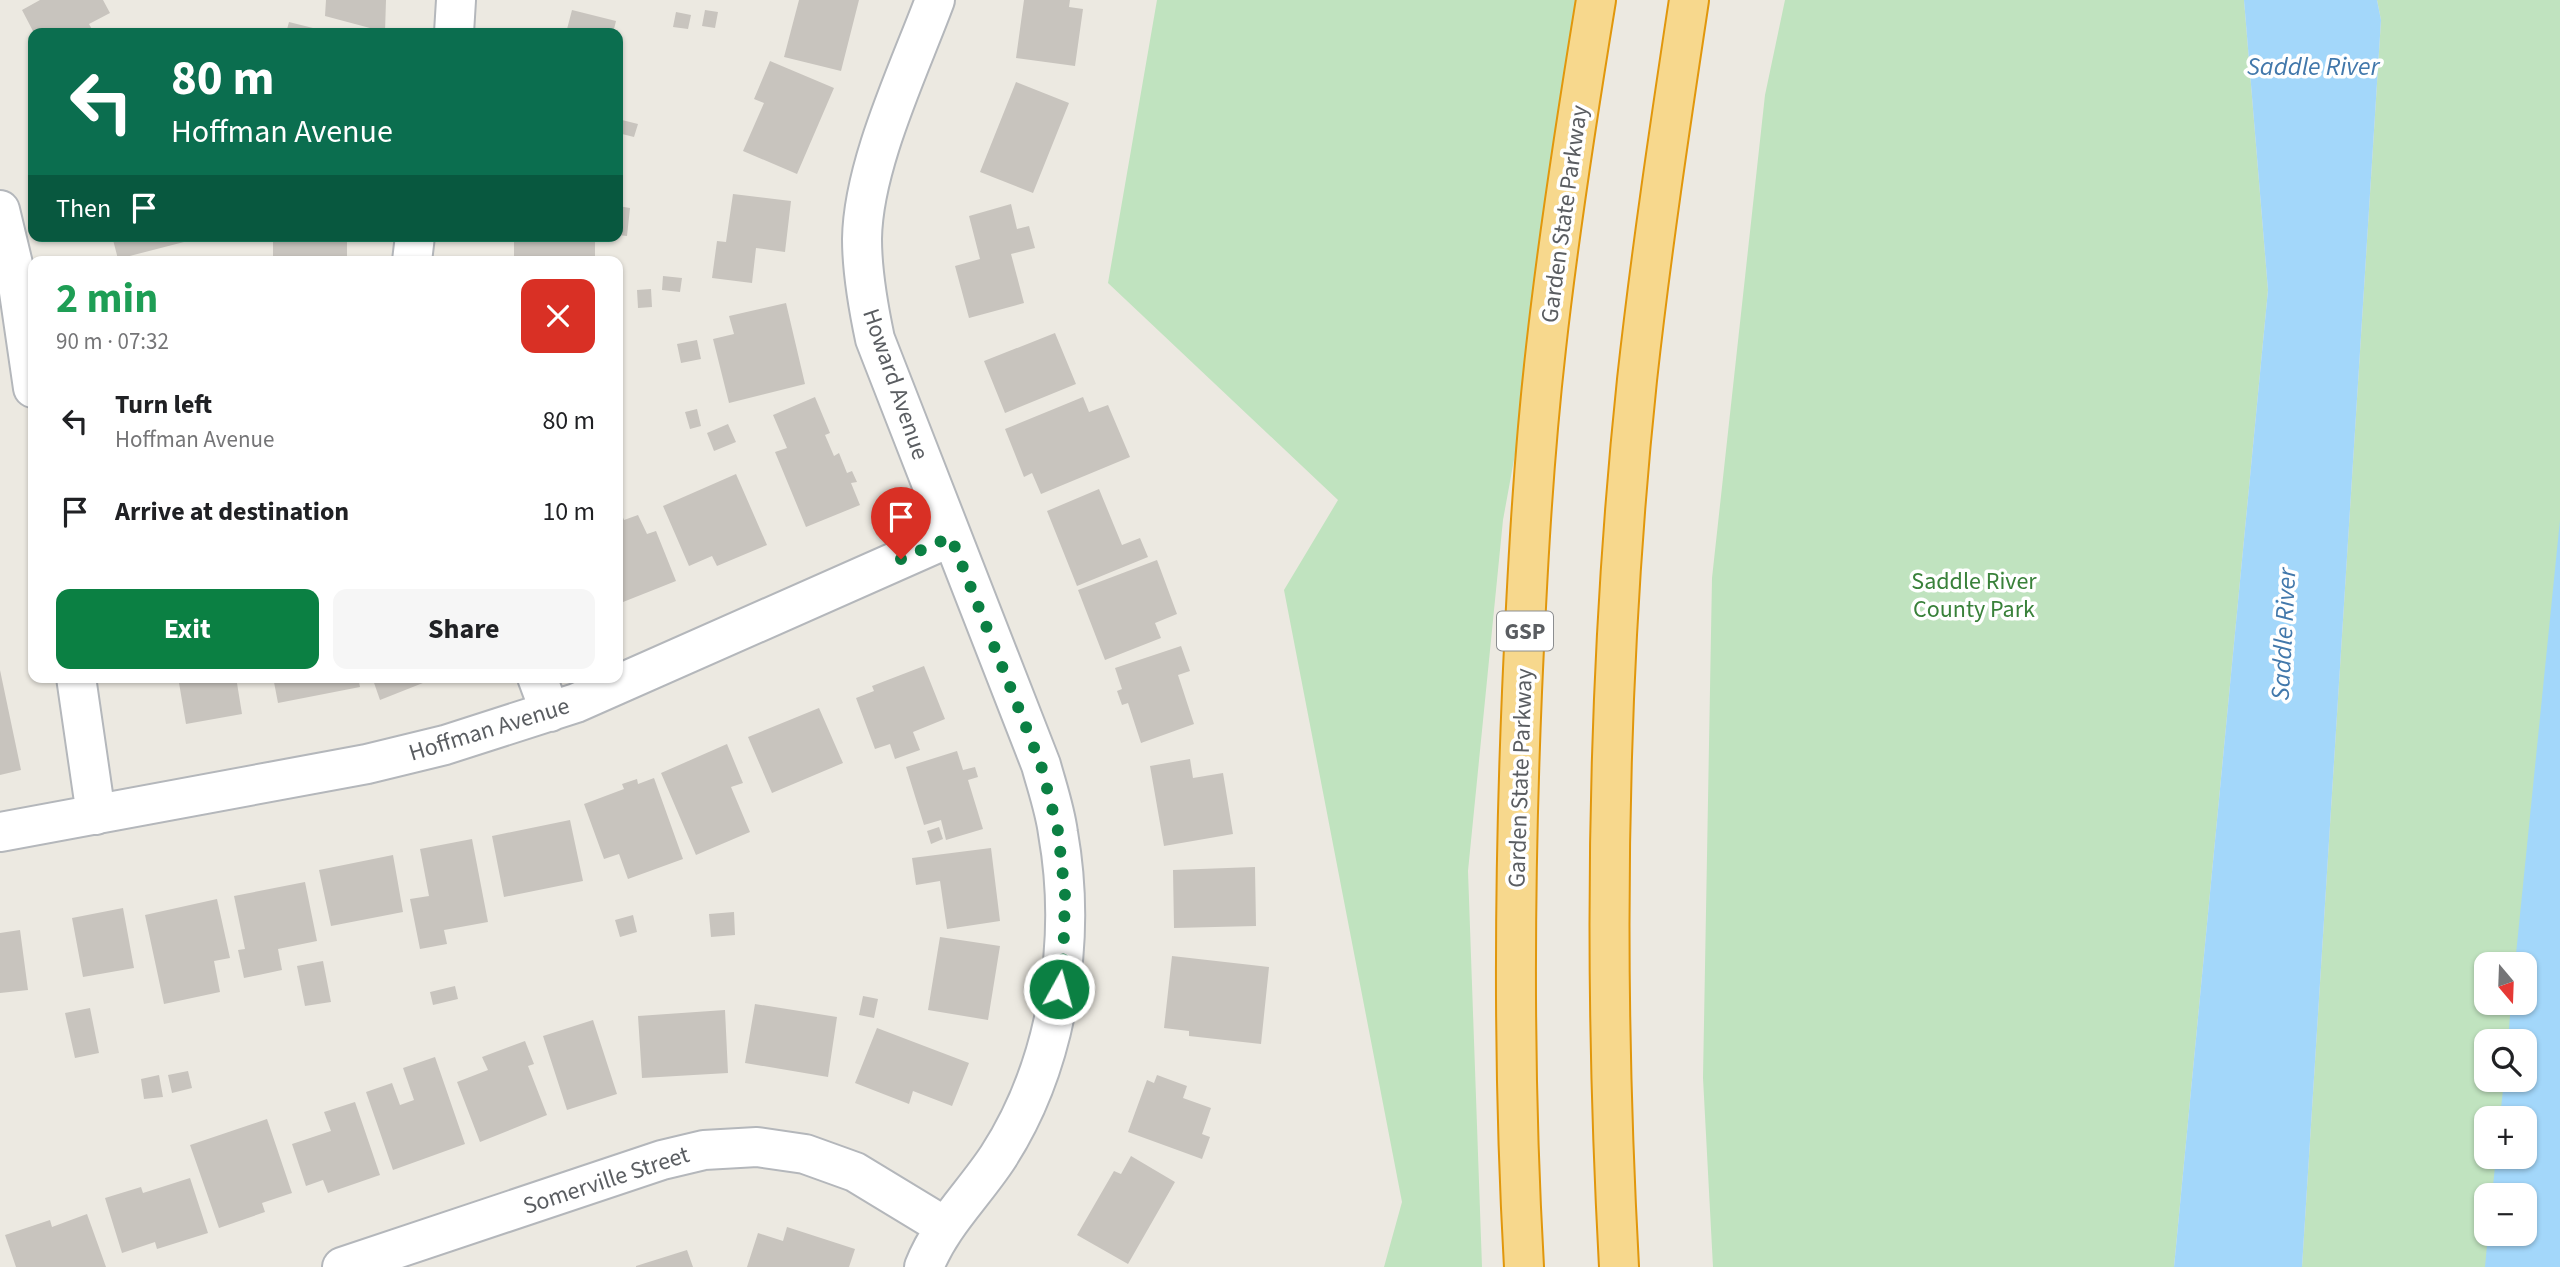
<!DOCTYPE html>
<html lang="en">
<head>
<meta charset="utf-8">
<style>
  :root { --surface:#fff; --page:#f6f6f6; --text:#202124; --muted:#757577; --accent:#0b8043 }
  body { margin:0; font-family:"Source Sans 3",sans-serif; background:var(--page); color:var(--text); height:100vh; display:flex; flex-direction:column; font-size:26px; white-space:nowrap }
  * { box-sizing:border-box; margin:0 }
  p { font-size:23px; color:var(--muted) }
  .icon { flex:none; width:38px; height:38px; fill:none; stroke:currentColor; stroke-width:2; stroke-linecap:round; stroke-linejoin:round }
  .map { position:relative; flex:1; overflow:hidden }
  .panel { position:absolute; left:28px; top:256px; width:595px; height:427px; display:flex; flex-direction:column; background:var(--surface); border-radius:14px; box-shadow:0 2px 5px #0004 }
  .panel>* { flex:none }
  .banner { position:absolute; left:28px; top:28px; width:595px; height:214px; border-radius:14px; box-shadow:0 2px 5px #0004; background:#0b6e4f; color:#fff; overflow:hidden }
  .needle { width:46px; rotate:161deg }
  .controls { position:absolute; left:2474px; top:952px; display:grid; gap:14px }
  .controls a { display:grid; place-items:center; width:63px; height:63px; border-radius:14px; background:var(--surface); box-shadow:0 2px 5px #0004; font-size:35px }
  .pin { position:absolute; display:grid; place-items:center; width:60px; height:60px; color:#fff; margin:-72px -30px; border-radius:50% 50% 50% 0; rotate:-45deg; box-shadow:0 0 7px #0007 }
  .pin .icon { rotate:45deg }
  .me { position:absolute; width:77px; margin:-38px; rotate:7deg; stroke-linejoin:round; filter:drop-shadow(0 0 5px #0008) }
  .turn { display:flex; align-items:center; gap:24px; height:147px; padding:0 28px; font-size:32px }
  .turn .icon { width:91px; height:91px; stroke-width:2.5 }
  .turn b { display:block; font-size:49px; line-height:60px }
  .then { display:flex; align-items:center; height:66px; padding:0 28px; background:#0003; gap:14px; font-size:26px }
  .round { display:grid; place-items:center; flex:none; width:74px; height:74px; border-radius:14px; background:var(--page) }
  .head { display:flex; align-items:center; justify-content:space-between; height:119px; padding:0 28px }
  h1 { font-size:42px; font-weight:700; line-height:52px; color:#1e9e55 }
  .action { display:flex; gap:14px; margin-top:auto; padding:14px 28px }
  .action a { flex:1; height:80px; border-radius:14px; background:var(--accent); color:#fff; font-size:28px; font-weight:700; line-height:80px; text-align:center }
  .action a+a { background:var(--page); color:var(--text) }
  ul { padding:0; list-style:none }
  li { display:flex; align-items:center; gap:21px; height:91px; padding:0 28px }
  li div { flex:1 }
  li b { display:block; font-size:26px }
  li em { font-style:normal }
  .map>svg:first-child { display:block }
</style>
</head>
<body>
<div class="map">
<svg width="2560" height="1267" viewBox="0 0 2560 1267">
  <rect width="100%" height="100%" fill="#ece9e1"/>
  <path fill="#c0e3bf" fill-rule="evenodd" d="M 1157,0 L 1598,0 L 1503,520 L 1468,871 L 1482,1267 L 1384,1267 L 1402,1202 L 1284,590 L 1338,500 L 1108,283 Z
    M 1785,0 L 2244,0 L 2268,290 L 2174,1267 L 1713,1267 L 1703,1078 L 1712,578 L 1765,95 Z
    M 2377,0 L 2560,0 L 2560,1267 L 2302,1267 L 2381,20 ZM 2487,964 L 2525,964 L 2525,1003 L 2487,1003 ZM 2487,1041 L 2525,1041 L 2525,1080 L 2487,1080 ZM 2487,1118 L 2525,1118 L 2525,1157 L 2487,1157 ZM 2487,1195 L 2525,1195 L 2525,1234 L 2487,1234 Z"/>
  <path fill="#a3d7fa" d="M 2244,0 L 2377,0 L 2381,20 L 2302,1267 L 2174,1267 L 2268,290 Z
    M 2560,520 L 2560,1267 L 2485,1267 L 2488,1234 L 2525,1234 L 2525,1195 L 2492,1195 L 2496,1157 L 2525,1157 L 2525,1118 L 2500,1118 L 2504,1080 L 2525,1080 L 2525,1041 L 2508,1041 L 2511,1003 L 2525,1003 L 2525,964 L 2515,964 Z"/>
  <path fill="#c8c4be" d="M 40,0 L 103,0 L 110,13 L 89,24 L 94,33 L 34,33 L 22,10 Z
    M 326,0 L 386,0 L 385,32 L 325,16 Z
    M 799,0 L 859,0 L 841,71 L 784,57 Z
    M 1024,0 L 1070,0 L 1069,7 L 1083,9 L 1075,66 L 1016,58 Z
    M 572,10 L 616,21 L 613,33 L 566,33 Z
    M 705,10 L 718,12 L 715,28 L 702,26 Z
    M 676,12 L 691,15 L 688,29 L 673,27 Z
    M 289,22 L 329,32 L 329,33 L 286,33 Z
    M 770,61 L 834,88 L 797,174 L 743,151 L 764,103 L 754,99 Z
    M 1016,82 L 1069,103 L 1033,193 L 980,172 Z
    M 618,119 L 638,124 L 634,137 L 618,133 Z
    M 733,194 L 791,201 L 785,252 L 756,248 L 752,283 L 712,278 L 717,241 L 726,242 Z
    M 1011,204 L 1017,229 L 1029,226 L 1035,248 L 1011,254 L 1024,303 L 969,318 L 955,266 L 980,259 L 969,216 Z
    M 618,206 L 630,208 L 627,236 L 618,235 Z
    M 112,236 L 183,236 L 184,242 L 118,259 Z
    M 273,236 L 347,236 L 347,261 L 273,261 Z
    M 514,236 L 595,236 L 595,261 L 514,261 Z
    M 663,276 L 682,278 L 680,292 L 662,290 Z
    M 651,289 L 652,307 L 638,308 L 637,290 Z
    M 786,303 L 805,384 L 729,403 L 713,339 L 734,334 L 729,316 Z
    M 1055,333 L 1076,384 L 1005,413 L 984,361 Z
    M 697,340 L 701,359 L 681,363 L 677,344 Z
    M 815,397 L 830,433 L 825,435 L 834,456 L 839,453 L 847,473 L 852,471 L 857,482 L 851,483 L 860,505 L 806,527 L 775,452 L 787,448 L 773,415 Z
    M 1083,397 L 1089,412 L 1108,405 L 1130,457 L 1041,494 L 1032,473 L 1024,477 L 1005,429 Z
    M 697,409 L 701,426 L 690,429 L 685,412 Z
    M 728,424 L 736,442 L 714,451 L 707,433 Z
    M 736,474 L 767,545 L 717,566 L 712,556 L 689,566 L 663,506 Z
    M 1099,489 L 1122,545 L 1140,538 L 1148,557 L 1077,586 L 1047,511 Z
    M 618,505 L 624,520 L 638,515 L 647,534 L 656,531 L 676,581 L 618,604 Z
    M 1157,560 L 1177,614 L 1155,623 L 1161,638 L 1105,660 L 1078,590 Z
    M 1181,646 L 1190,671 L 1178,675 L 1194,724 L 1141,743 L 1128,703 L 1122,705 L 1117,691 L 1122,689 L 1115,668 Z
    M 924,666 L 945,719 L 913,732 L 920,750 L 895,759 L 890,744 L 875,749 L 856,698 L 874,691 L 872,686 Z
    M 0,670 L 21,770 L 0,775 Z
    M 178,677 L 236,677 L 242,714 L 186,724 Z
    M 273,677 L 358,677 L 360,687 L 278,703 Z
    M 372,677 L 438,677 L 380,700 Z
    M 819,708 L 843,763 L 772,793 L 748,737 Z
    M 727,744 L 743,783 L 731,787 L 750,832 L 696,855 L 661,773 Z
    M 957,751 L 963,770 L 975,767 L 978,777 L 968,780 L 983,829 L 946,840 L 941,820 L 924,825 L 906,767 Z
    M 1190,759 L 1193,778 L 1223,773 L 1233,834 L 1164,846 L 1150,766 Z
    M 654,778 L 683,859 L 628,879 L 619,854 L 604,859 L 584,804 L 624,789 L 622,784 L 637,779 L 638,784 Z
    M 570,820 L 583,881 L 504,897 L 492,836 Z
    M 939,827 L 943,839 L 931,844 L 927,831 Z
    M 472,839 L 488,922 L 444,930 L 447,944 L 420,949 L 410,899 L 429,896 L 420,849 Z
    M 991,848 L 1000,921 L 947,929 L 940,881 L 916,885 L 912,858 Z
    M 393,855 L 403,912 L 331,926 L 319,870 Z
    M 1255,867 L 1256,926 L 1174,928 L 1173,870 Z
    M 305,882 L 317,941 L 278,949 L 282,970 L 244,978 L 238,950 L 245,949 L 234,896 Z
    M 217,899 L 230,958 L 214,961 L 220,992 L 164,1004 L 145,915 Z
    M 123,908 L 134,968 L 83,977 L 72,918 Z
    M 734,912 L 735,935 L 711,937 L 709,914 Z
    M 633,915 L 637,932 L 620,937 L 615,920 Z
    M 20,930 L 28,990 L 0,993 L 0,933 Z
    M 940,937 L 1000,946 L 988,1020 L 928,1010 Z
    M 1172,956 L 1269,967 L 1261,1044 L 1189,1036 L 1189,1031 L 1164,1028 Z
    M 323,961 L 331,1002 L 305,1006 L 297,966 Z
    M 455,986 L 458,999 L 433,1005 L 430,992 Z
    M 863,996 L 878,999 L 874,1018 L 859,1015 Z
    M 755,1004 L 837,1017 L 828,1077 L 745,1063 Z
    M 90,1008 L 99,1053 L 75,1058 L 65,1013 Z
    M 725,1010 L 728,1073 L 642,1078 L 638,1016 Z
    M 593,1020 L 617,1094 L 567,1110 L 543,1036 Z
    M 877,1028 L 969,1063 L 952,1106 L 913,1091 L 909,1104 L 855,1083 Z
    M 525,1041 L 534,1064 L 528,1066 L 547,1115 L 480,1142 L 457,1082 L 488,1070 L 482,1057 Z
    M 435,1057 L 465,1144 L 393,1170 L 366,1092 L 392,1083 L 400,1105 L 414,1100 L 403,1068 Z
    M 188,1071 L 192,1088 L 172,1093 L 168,1075 Z
    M 159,1075 L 163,1097 L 144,1099 L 141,1079 Z
    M 1157,1075 L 1187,1086 L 1183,1098 L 1211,1108 L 1202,1134 L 1210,1137 L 1202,1159 L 1128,1132 L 1147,1080 L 1154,1083 Z
    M 355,1102 L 380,1175 L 328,1193 L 323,1180 L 306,1186 L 292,1144 L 331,1131 L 324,1112 Z
    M 267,1119 L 292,1193 L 262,1203 L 265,1212 L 219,1228 L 190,1145 Z
    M 1131,1156 L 1175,1182 L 1128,1264 L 1077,1235 L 1114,1171 L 1121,1174 Z
    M 190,1178 L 208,1233 L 157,1249 L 155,1242 L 122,1253 L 105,1198 L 141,1187 L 143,1193 Z
    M 87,1214 L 106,1267 L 16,1267 L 5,1235 L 50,1220 L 52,1227 Z
    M 787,1227 L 855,1249 L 849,1267 L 747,1267 L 758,1233 L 783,1241 Z
    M 687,1250 L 693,1267 L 636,1267 L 636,1266 Z"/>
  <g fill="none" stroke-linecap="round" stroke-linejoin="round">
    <defs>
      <path id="minor" d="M 454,33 L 456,0
        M 0,210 L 18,285 L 33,388
        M 412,261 L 415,236
        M 76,677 L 96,815
        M 537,677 L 550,712
        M 0,832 L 367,764 L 445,745 L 576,703 L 951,537
        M 342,1267 L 662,1160 L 704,1150 L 757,1147 L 805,1154 L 855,1172 L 944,1226
        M 924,1267 C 941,1224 973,1195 998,1157 C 1058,1064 1077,940 1058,833 C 1055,810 1047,787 1041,765 L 875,339 C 868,306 862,273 862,239 C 863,165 909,70 935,0"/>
      <path id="highway" d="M 1524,1267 C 1513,1075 1514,884 1522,692 C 1527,577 1533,462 1546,348 C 1559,231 1577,116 1596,0
        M 1619,1267 C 1603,972 1606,674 1637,380 C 1651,253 1670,126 1689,0"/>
    </defs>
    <use href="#minor" stroke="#b4b7bb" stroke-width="42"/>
    <use href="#highway" stroke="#e1970c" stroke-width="42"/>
    <use href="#minor" stroke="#fff" stroke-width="38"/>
    <use href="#highway" stroke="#f7d88d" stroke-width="38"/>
  </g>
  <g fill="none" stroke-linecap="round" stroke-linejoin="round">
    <path stroke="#0b8043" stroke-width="12" stroke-dasharray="0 21.6" d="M 901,559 L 951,537 L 1041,765 L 1058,831 L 1065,895 L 1063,968 L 1059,989"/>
  </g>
  <g text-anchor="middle" stroke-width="7" stroke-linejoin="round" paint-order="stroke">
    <rect fill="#fff" stroke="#8c8e90" stroke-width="2" x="1497" y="611.5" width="56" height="39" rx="5"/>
    <g font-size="23" font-weight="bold" fill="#5a5d61">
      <text x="1525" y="639">GSP</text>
    </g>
    <g font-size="24" fill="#5a5d61" stroke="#fff">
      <text transform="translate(1564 214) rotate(-82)" y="8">Garden State Parkway</text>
      <text transform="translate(896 384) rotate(71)" y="8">Howard Avenue</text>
      <text transform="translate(489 729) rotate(-17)" y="8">Hoffman Avenue</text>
      <text transform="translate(1520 778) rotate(-88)" y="8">Garden State Parkway</text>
      <text transform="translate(606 1180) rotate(-18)" y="8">Somerville Street</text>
    </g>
    <g font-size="24" fill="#39813a" stroke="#fff">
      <text x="1974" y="589">Saddle River<tspan x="1974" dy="28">County Park</tspan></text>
    </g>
    <g font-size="26" font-style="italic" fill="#4278ab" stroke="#fff">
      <text x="2313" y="75">Saddle River</text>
      <text transform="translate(2283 634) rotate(-87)" y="9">Saddle River</text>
    </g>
  </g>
</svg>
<div class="controls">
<a><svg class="needle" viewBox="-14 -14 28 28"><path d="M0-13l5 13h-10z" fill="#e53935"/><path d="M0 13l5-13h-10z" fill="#757577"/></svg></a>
<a><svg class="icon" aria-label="search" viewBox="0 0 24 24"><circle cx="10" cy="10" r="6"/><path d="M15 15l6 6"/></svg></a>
<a>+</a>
<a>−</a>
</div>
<div class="pin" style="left:901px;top:559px;background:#d93025"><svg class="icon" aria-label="arrive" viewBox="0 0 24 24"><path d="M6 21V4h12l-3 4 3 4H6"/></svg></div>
<svg class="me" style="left:1059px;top:989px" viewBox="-20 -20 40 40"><circle r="17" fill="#0b8043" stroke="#fff" stroke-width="3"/><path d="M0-11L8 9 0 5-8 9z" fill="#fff"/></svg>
<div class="banner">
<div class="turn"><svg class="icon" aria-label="left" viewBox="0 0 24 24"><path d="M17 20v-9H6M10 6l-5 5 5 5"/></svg><div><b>80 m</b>Hoffman Avenue</div></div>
<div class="then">Then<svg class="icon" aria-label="arrive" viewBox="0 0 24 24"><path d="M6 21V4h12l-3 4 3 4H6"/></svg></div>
</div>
<section class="panel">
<div class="head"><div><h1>2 min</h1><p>90 m · 07:32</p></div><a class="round" style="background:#d93025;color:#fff"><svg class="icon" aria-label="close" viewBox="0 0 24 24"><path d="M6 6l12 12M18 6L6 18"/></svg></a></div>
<ul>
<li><svg class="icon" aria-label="left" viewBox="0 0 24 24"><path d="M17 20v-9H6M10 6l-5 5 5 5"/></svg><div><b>Turn left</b><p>Hoffman Avenue</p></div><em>80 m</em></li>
<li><svg class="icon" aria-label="arrive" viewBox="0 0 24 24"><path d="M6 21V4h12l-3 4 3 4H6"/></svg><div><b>Arrive at destination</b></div><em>10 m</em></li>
</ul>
<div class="action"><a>Exit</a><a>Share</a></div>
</section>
</div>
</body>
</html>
